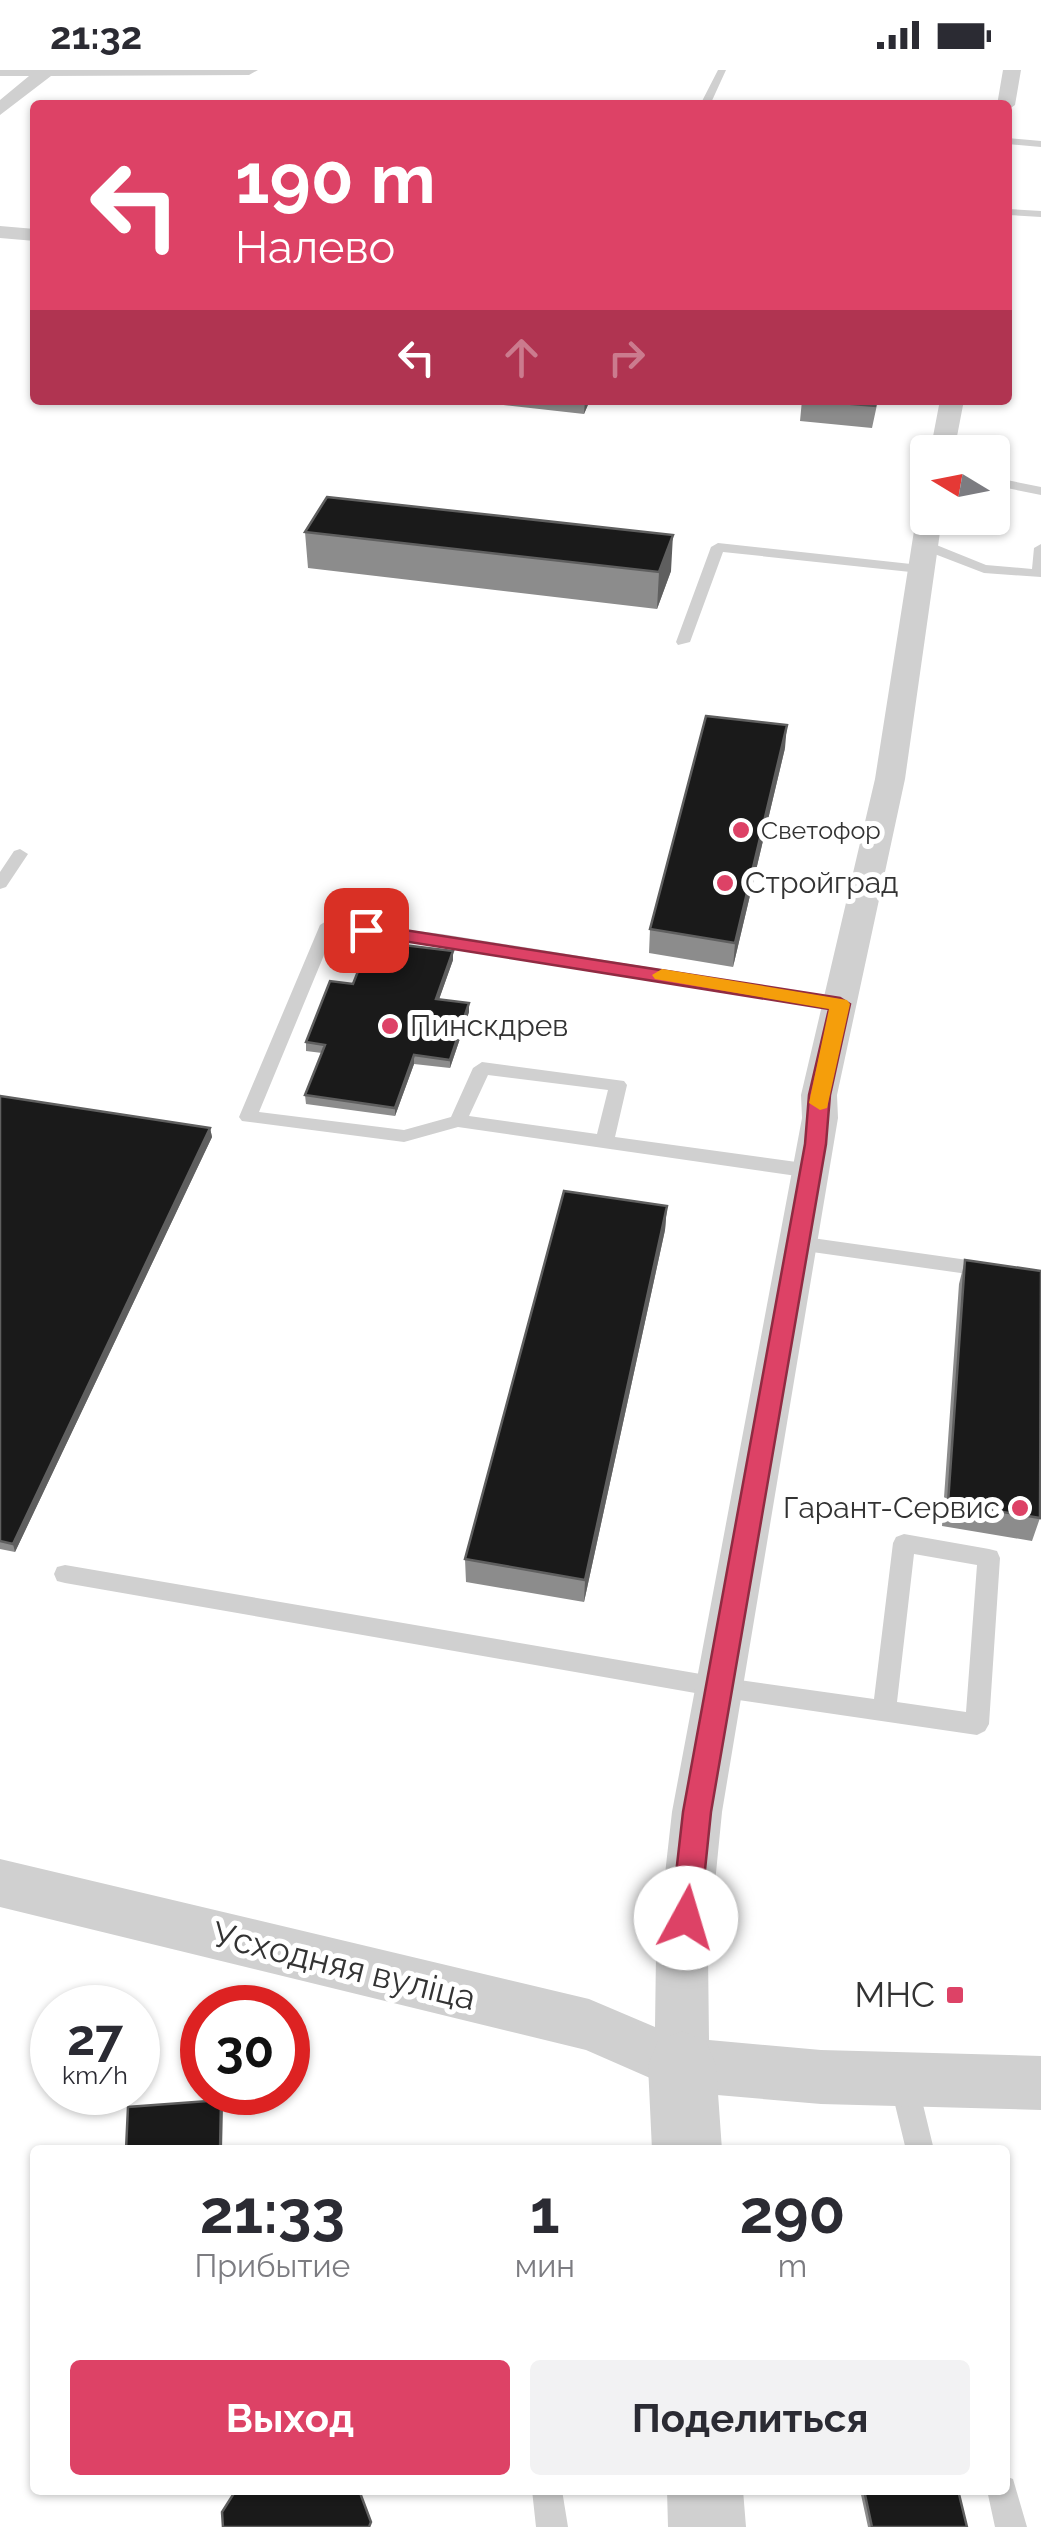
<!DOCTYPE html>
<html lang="ru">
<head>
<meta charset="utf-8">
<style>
  :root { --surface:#fff; --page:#f2f2f3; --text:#2b2b33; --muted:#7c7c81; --accent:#dd4266 }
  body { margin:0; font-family:Raleway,sans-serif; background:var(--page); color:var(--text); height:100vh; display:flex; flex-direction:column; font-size:38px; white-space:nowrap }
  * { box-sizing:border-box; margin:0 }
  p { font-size:32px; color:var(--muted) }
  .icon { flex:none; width:55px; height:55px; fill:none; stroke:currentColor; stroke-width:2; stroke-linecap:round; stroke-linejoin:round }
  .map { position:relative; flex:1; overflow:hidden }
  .drawer { position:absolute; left:30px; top:2075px; width:980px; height:350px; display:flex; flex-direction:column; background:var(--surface); border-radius:10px; box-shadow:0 2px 8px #0004 }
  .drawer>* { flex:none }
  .hud { position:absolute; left:30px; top:30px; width:982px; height:305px; border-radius:10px; box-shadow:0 2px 8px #0004; background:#dd4266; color:#fff; overflow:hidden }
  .needle { width:65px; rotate:280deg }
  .tools { position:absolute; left:910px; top:365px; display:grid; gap:20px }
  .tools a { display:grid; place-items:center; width:100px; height:100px; border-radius:10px; background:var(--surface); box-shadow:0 2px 8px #0004; font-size:50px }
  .speed { position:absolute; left:30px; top:1915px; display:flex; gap:20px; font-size:50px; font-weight:700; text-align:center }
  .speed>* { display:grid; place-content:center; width:130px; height:130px; border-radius:50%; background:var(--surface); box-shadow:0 2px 8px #0004; line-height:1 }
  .speed small { font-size:25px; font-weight:400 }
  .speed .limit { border:15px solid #d22; background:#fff; color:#111 }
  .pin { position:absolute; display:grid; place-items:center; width:85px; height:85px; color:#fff; margin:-42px; border-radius:20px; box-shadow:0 5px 15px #0006 }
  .me { position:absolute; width:110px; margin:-55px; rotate:6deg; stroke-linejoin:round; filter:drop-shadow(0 0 8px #0008) }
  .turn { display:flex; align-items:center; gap:35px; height:210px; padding:0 40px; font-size:45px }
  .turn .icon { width:130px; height:130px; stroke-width:2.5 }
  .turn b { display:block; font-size:70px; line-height:85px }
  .lanes { display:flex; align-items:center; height:95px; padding:0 40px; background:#0003; justify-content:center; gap:50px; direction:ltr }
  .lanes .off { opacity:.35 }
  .eta { display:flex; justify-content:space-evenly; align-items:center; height:170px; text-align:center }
  .eta b { font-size:60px; font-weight:700; line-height:70px }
  .button { display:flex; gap:20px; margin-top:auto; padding:20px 40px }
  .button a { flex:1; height:115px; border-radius:10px; background:var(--accent); color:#fff; font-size:40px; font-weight:700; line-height:115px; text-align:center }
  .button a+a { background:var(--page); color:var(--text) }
  .status { display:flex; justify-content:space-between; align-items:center; height:70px; padding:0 50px; background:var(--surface); direction:ltr }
  .status svg { height:28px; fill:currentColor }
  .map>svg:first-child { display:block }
</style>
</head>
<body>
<div class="status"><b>21:32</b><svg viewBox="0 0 49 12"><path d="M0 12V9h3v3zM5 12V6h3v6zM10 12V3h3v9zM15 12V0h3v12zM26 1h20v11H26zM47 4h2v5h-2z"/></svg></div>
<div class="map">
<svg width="1041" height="2457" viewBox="0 0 1041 2457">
  <rect width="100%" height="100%" fill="#fff"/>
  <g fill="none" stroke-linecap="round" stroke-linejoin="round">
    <path fill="#d0d0d0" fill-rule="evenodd" d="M 718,0 L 726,0 L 710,35 L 700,35 Z
      M 1008,68 L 1041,71 L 1041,77 L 1008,74 Z
      M 1008,139 L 1041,141 L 1041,147 L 1008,145 Z
      M 992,407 L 1041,417 L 1041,425 L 992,415 Z
      M 919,472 L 929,472 L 986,495 L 1032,499 L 1034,478 L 1041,474 L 1041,507 L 984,503 L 919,478 Z
      M 718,473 L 920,495 L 927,499 L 920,503 L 723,482 L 690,572 L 678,575 L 676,572 L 711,477 Z
      M 20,779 L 28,784 L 6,817 L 0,819 L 0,802 L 14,781 Z
      M 328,850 L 442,864 L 840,928 L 849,934 L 840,940 L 442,874 L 334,861 L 259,1042 L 404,1060 L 451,1047 L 473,998 L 482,992 L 624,1011 L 627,1015 L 615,1067 L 811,1094 L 820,1101 L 811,1108 L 458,1057 L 404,1072 L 242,1051 L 239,1047 L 320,855 ZM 488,1005 L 608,1020 L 597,1064 L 469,1046 Z
      M 798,1166 L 989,1193 L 999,1200 L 989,1207 L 798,1180 L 788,1173 Z
      M 904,1464 L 989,1479 L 997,1481 L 1000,1488 L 989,1654 L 985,1661 L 977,1665 L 718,1627 L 65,1513 L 57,1511 L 54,1504 L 57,1497 L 65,1495 L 718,1607 L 874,1629 L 893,1473 L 896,1467 ZM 914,1484 L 977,1495 L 966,1642 L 897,1632 Z
      M 904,2000 L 914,2004 L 918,2014 L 934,2080 L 906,2080 L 890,2014 L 894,2004 Z
      M 1005,2406 L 1013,2409 L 1027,2457 L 995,2457 L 987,2420 L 1005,2420 Z
      M 532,2420 L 562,2420 L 568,2457 L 536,2457 Z"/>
    <path fill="#d0d0d0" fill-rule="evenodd" d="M 0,0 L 258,0 L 249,5 L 51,6 L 0,45 L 0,30 L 29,6 L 0,6 Z
      M 1003,0 L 1021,0 L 1015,35 L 1008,40 L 1008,35 L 997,35 Z
      M 0,156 L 35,159 L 35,171 L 0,168 Z
      M 940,330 L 964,330 L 954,382 L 930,382 Z
      M 928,441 L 928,448 L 942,448 L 905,709 L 837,1025 L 838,1048 L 722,1742 L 708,1884 L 709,1970 L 821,1980 L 1041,1986 L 1041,2040 L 821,2034 L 682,2022 L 586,1980 L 0,1837 L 0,1789 L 589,1929 L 655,1957 L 656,1884 L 672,1742 L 802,1048 L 801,1025 L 875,709 L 916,448 Z"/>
    <path fill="#d0d0d0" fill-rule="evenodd" d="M 682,1961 L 706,1971 L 716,1995 L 722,2080 L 652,2080 L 648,1995 L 658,1971 Z
      M 667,2420 L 743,2420 L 746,2457 L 668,2457 Z"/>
  </g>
  <path fill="#8c8c8c" d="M 460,330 L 590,330 L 584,344 Z
    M 802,330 L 878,330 L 872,358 L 800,351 Z
    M 305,462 L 671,501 L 657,539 L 308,498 Z
    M 785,678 L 733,897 L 649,883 L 650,859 Z
    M 453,881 L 453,890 L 439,929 L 469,942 L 450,998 L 414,994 L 395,1046 L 306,1034 L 305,1025 L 322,983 L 306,981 L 306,972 L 353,914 Z
    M 0,1026 L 210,1058 L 212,1067 L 15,1482 L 0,1479 Z
    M 667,1136 L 665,1160 L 584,1532 L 466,1512 L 465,1489 Z
    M 965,1190 L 1040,1448 L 1032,1471 L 942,1456 L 959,1214 Z
    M 860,2420 L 958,2420 L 967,2457 L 868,2457 Z"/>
  <path fill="#5f5f5f" d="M 585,330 L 590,330 L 584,344 Z
    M 673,465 L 671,501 L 657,539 L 659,502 Z
    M 787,655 L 785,678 L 733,897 L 735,873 Z
    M 453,881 L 453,890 L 436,938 L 436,929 Z
    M 469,933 L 469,942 L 450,998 L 450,990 Z
    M 414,985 L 414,994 L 395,1046 L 395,1038 Z
    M 210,1058 L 212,1067 L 15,1482 L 13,1474 Z
    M 667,1136 L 665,1160 L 584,1532 L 585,1510 Z
    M 221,2030 L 223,2037 L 222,2080 L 220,2080 Z"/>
  <path fill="#1a1a1a" stroke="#5f5f5f" stroke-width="2.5" d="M 806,330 L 876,330 L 875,336 Z
    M 327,427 L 673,465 L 659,502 L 305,462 Z
    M 706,646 L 787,655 L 735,873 L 650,859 Z
    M 370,871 L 453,881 L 436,929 L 469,933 L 450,990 L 414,985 L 395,1038 L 305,1025 L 325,975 L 306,972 L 330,911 L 353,914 Z
    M 0,1026 L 210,1058 L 13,1474 L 0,1471 Z
    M 564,1121 L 667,1136 L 585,1510 L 465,1489 Z
    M 965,1190 L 1041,1201 L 1040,1448 L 948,1433 Z
    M 221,2030 L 220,2080 L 126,2080 L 128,2037 Z
    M 236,2420 L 359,2420 L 371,2452 L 369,2457 L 223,2457 L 222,2442 Z
    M 864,2420 L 958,2420 L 967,2457 L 872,2457 Z"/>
  <path fill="#dd4266" stroke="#902b42" stroke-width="2.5" d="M 366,854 L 840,928 L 850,934 L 830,1025 L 826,1074 L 711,1742 L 700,1848 L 696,1858 L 686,1862 L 675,1858 L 671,1848 L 683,1742 L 805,1074 L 809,1025 L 829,939 L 359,864 L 359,855 Z"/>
  <path fill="#f59e0b" d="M 662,899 L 847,930 L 850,934 L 827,1038 L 820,1040 L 809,1033 L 829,939 L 655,909 L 652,905 Z"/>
  <g fill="#dd4266" stroke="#fff" stroke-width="4">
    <circle cx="741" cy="760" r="10"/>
    <circle cx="725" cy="813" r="10"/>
    <circle cx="390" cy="956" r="10"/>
    <circle cx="1020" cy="1438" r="10"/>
    <rect x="945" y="1915" width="20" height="20" rx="5"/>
  </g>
  <g text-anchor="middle" stroke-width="10" stroke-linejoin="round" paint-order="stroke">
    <g font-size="25" fill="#333" stroke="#fff" text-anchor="start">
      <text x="761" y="769">Светофор</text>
    </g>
    <g font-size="30" fill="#333" stroke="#fff" text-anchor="start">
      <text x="745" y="823">Стройград</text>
      <text x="410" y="966">Пинскдрев</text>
      <text x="1000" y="1448" text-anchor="end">Гарант-Сервис</text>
    </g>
    <g font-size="35" fill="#333" stroke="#fff">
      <text transform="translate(344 1896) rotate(14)" y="12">Усходняя вуліца</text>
    </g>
    <g font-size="35" fill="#333" stroke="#fff" text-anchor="end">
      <text x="935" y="1937">МНС</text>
    </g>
  </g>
</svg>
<div class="tools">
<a><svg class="needle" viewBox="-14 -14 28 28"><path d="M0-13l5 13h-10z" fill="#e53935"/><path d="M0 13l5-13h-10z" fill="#7c7c81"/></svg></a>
</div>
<div class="speed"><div>27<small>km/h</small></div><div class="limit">30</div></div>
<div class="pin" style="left:366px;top:860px;background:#d93025"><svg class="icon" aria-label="arrive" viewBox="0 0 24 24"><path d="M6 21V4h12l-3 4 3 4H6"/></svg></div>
<svg class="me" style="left:686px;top:1848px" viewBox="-20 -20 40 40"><circle r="19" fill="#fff"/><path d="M0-13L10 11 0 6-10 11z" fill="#dd4266"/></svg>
<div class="hud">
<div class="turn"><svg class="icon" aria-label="left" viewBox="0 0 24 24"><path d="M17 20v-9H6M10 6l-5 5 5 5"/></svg><div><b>190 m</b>Налево</div></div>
<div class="lanes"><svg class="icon" aria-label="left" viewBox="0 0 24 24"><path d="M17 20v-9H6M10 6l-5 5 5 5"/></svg><svg class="icon off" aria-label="ahead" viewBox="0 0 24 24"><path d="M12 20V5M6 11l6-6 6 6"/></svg><svg class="icon off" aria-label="right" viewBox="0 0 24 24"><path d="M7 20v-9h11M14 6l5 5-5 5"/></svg></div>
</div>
<section class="drawer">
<div class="eta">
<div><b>21:33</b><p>Прибытие</p></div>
<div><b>1</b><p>мин</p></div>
<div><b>290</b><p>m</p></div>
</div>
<div class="button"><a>Выход</a><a>Поделиться</a></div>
</section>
</div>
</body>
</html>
